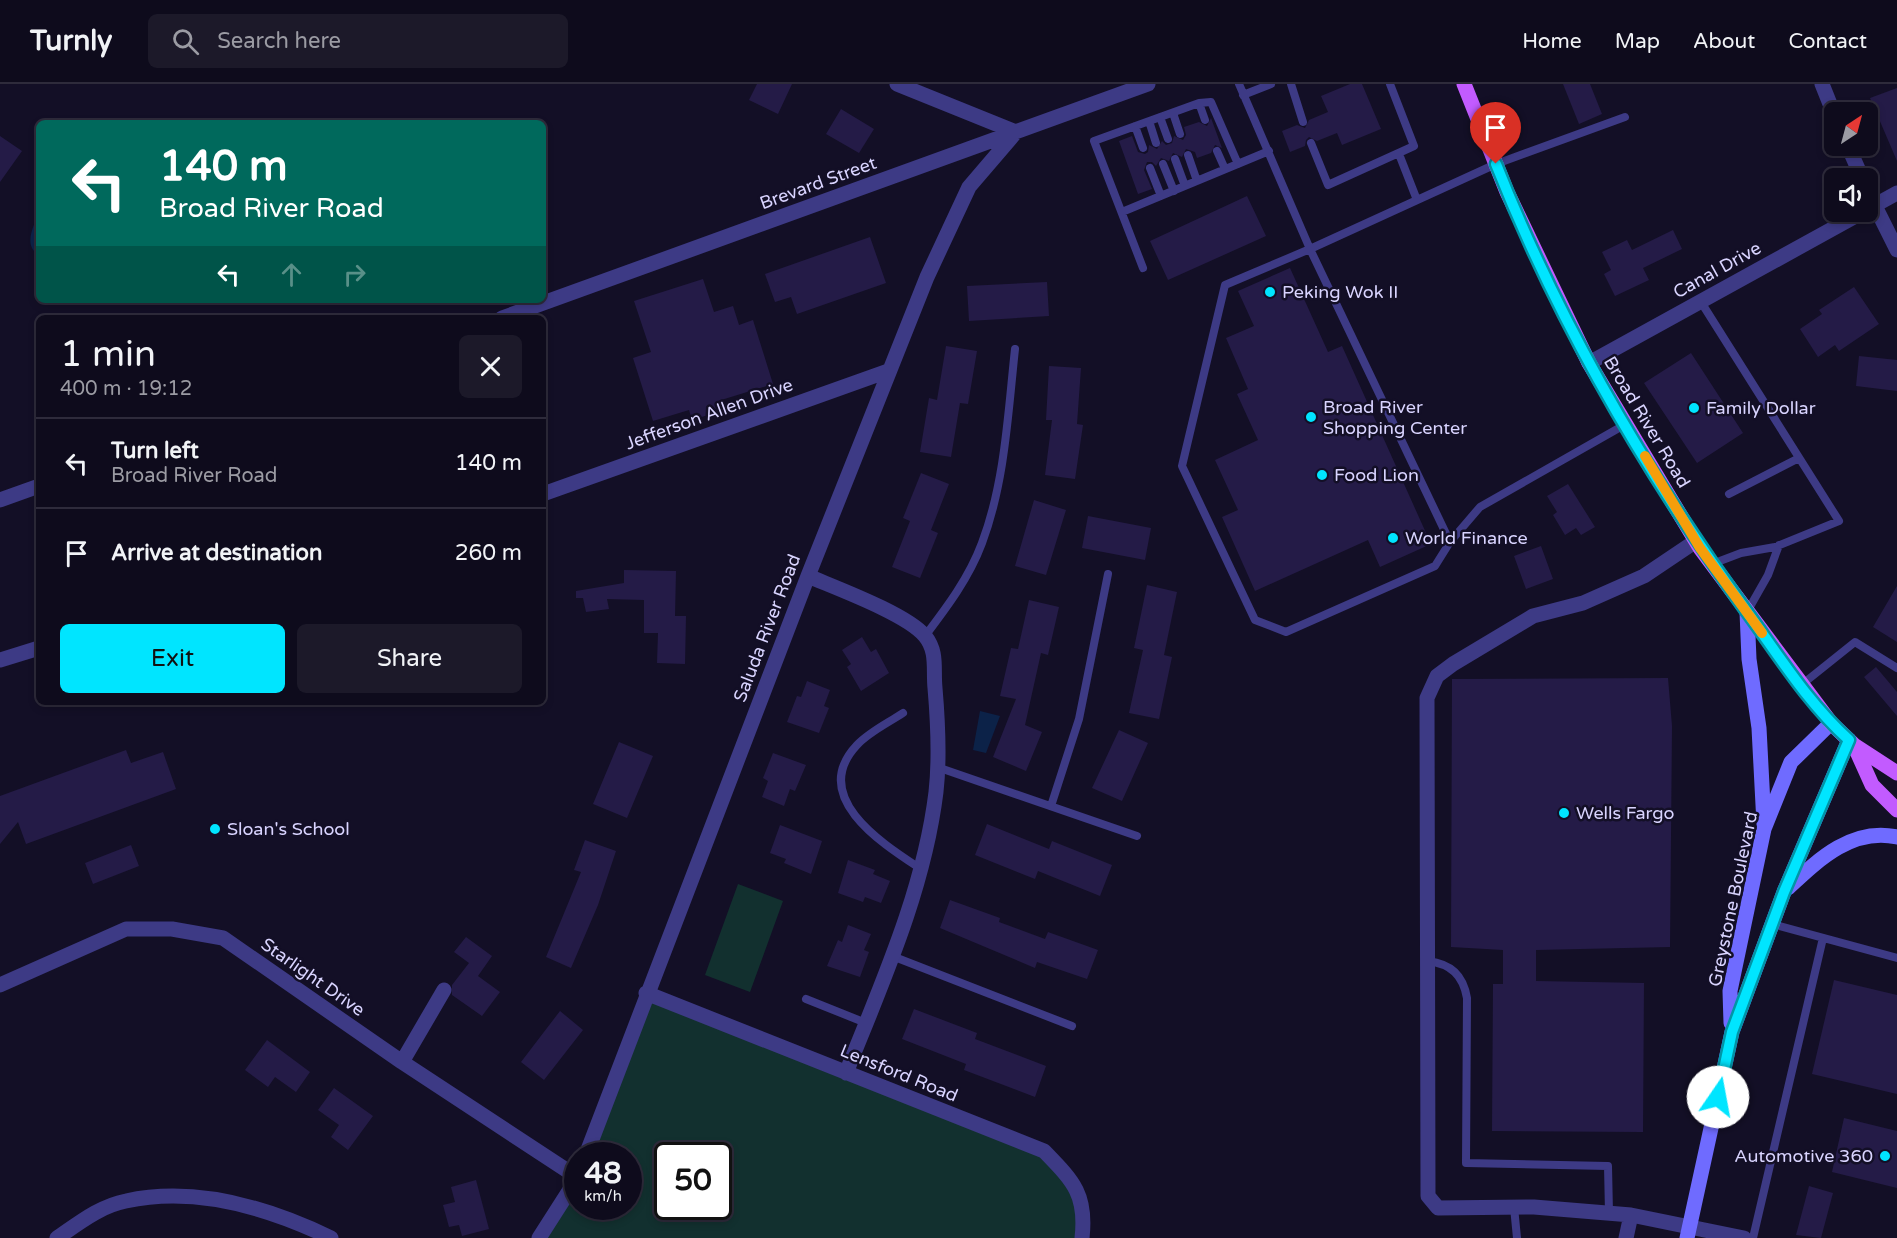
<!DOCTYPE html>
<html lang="en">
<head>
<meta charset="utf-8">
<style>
  :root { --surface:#0e0b1c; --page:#1c1929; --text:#f1f3f6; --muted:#9b9ba3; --line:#2e2b3b; --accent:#00e5ff }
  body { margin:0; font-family:"Varela Round",sans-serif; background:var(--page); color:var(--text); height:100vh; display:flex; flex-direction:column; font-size:22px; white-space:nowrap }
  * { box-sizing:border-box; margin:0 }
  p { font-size:20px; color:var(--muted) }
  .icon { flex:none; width:33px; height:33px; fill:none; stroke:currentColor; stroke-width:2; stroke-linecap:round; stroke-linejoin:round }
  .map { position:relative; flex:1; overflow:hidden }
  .panel { position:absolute; left:36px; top:231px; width:510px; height:390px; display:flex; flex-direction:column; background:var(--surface); border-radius:9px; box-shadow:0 3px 9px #0003,0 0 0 2px var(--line) }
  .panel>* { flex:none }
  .hud { position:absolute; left:36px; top:36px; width:510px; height:183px; border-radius:9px; box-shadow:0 3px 9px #0003,0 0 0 2px var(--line); background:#00695c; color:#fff; overflow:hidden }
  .needle { width:39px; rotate:36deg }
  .buttons { position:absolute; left:1824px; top:18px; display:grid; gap:12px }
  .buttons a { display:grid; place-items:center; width:54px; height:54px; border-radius:9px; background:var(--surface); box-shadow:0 3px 9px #0003,0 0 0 2px var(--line); font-size:30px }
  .speed { position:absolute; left:564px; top:1058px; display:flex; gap:12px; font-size:30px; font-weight:700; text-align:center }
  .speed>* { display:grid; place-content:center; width:78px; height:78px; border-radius:50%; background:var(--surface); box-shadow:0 3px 9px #0003,0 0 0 2px var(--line); line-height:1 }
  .speed small { font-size:15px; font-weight:400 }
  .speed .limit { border:3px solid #111; border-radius:9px; background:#fff; color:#111 }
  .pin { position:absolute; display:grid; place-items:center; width:51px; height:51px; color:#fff; margin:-62px -26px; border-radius:50% 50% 50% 0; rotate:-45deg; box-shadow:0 0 6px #0007 }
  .pin .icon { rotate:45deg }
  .me { position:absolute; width:66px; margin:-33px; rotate:12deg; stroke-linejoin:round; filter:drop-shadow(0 0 4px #0008) }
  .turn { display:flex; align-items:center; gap:21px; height:126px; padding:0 24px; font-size:27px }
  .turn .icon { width:78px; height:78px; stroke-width:2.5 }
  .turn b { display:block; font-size:42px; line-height:51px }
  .lanes { display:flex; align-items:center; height:57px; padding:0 24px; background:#0003; justify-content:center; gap:30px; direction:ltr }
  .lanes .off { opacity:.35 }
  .round { display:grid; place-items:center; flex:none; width:63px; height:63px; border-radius:9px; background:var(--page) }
  .summary { display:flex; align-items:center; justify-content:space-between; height:102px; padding:0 24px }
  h1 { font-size:36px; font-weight:600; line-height:45px }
  .cta { display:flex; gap:12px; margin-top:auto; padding:12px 24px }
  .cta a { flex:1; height:69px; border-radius:9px; background:var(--accent); color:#111; font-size:24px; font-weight:600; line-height:69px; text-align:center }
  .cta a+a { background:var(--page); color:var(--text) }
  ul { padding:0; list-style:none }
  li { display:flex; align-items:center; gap:18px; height:90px; padding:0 24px; border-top:2px solid var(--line) }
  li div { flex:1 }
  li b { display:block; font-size:22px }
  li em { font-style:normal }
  header { display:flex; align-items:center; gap:36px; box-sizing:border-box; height:84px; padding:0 30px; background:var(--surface); border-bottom:2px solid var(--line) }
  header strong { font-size:28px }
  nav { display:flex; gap:33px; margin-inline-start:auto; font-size:21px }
  .search { width:420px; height:54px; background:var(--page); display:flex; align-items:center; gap:15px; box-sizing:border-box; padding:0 21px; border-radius:9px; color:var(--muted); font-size:22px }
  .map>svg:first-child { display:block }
</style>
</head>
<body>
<header>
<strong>Turnly</strong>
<div class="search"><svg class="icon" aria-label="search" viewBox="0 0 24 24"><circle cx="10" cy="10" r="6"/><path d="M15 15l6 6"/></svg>Search here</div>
<nav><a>Home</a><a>Map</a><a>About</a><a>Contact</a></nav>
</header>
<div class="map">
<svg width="1897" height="1154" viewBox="0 0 1897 1154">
  <rect width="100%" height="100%" fill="#130f26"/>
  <path fill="#12302f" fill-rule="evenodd" d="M 738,800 L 783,817 L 750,908 L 705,891 Z
    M 646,909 L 1044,1067 L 1071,1095 L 1085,1154 L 539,1154 L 577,1093 L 578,1122 L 628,1122 L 628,1071 L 586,1071 ZM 668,1071 L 718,1071 L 718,1122 L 668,1122 Z"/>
  <path fill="#0c2248" d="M 39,129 L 39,171 C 23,162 33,143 39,129 Z
    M 980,627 L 1000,632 L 986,669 L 973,666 Z"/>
  <path fill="#241b47" d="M 757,0 L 792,0 L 778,30 L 749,16 Z
    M 1350,0 L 1362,0 L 1381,45 L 1342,61 L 1337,49 L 1317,57 L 1309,53 L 1306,56 L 1305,62 L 1290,68 L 1282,47 L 1297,41 L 1305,44 L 1309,36 L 1328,28 L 1321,12 Z
    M 1563,0 L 1590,0 L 1602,30 L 1579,40 Z
    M 1897,4 L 1897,77 L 1870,14 Z
    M 841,25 L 874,45 L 859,69 L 826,50 Z
    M 1211,34 L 1222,64 L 1215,61 L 1211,69 L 1197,74 L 1195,68 L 1186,65 L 1182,73 L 1173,69 L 1169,77 L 1161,74 L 1156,82 L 1152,78 L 1147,78 L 1144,86 L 1152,105 L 1138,110 L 1119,57 L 1132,52 L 1138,68 L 1145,70 L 1148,68 L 1149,61 L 1157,65 L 1162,57 L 1166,61 L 1172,59 L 1174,52 L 1183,56 L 1186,51 L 1184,43 L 1199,38 L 1207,42 Z
    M 0,52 L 22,67 L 0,98 Z
    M 1247,112 L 1266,152 L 1168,196 L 1150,157 Z
    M 1673,146 L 1682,165 L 1643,184 L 1649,196 L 1615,212 L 1604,190 L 1611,186 L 1602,168 L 1627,156 L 1632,166 Z
    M 870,153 L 886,199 L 797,230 L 791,213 L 775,218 L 765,190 Z
    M 1290,184 L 1328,268 L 1342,262 L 1431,460 L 1380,483 L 1368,456 L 1255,507 L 1222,433 L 1238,426 L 1215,376 L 1258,356 L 1237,310 L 1248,305 L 1226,254 L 1254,242 L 1238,207 Z
    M 703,195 L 714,228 L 733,222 L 739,241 L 753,236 L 773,300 L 718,317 L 721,327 L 692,336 L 689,326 L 653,337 L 633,274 L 651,268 L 634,217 Z
    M 1047,198 L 1049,232 L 969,237 L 967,202 Z
    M 1854,203 L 1879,240 L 1839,267 L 1835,261 L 1818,273 L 1800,245 L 1822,230 L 1819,226 Z
    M 946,262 L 977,267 L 968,320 L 960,319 L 951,373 L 920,368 L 929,314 L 937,316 Z
    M 1691,269 L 1743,349 L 1697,379 L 1644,299 Z
    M 1859,272 L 1897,276 L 1897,307 L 1856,302 Z
    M 1049,282 L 1081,284 L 1077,340 L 1083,341 L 1075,395 L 1045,391 L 1052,336 L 1046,336 Z
    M 921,389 L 949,400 L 931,446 L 938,449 L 920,494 L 892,483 L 910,437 L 903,434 Z
    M 1568,400 L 1595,443 L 1581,451 L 1576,444 L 1565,451 L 1553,431 L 1557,428 L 1547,412 Z
    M 1034,416 L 1066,426 L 1046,491 L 1015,482 Z
    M 1088,432 L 1151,444 L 1145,476 L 1082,464 Z
    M 1541,462 L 1553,495 L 1526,505 L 1514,472 Z
    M 624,486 L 676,487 L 675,532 L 686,532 L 685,580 L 657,579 L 658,549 L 644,549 L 644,516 L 607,515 L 609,525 L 586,528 L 583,514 L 576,514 L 576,507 L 624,499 Z
    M 1147,501 L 1177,508 L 1164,571 L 1172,573 L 1159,635 L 1129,629 L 1143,566 L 1134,564 Z
    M 1897,502 L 1897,558 L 1873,543 Z
    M 1029,516 L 1059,523 L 1048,571 L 1041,569 L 1025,641 L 1042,648 L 1026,687 L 993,673 L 1016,615 L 1000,612 L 1011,564 L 1018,565 Z
    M 862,553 L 871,568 L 876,565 L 889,589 L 861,607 L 847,583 L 851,580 L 842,566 Z
    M 1876,583 L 1897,608 L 1897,632 L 1864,593 Z
    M 1668,594 L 1672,642 L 1670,863 L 1536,866 L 1536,897 L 1644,899 L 1643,1048 L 1492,1047 L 1493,900 L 1503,900 L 1503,866 L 1451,863 L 1452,595 Z
    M 807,597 L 830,606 L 824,622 L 829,624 L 819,649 L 787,638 L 797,612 L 801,613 Z
    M 1119,646 L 1148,659 L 1122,717 L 1092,704 Z
    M 619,658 L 653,672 L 627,734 L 593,720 Z
    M 126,666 L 131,679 L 163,668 L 176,705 L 26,760 L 18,738 L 0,760 L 0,712 Z
    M 773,669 L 806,681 L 795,707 L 790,705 L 784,722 L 762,713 L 768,697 L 763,694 Z
    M 987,740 L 1049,765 L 1052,757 L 1112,781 L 1100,812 L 1038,787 L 1035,795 L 975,771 Z
    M 780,741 L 822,757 L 811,790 L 784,779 L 786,775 L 770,769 Z
    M 585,756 L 616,767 L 598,821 L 571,884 L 546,873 L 581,788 L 574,786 Z
    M 131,761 L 139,782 L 93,800 L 85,779 Z
    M 848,776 L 875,786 L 873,790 L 890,797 L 881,819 L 865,813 L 863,818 L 838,809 Z
    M 950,816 L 1000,834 L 999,838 L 1045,855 L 1048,848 L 1098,866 L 1087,895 L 1037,878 L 1035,884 L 940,844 Z
    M 848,841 L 871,850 L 864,866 L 869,868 L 860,893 L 827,882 L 838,856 L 842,858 Z
    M 466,853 L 492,872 L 478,892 L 500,908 L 482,932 L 452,911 L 452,901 L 469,879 L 454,868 Z
    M 1834,896 L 1897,911 L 1897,1010 L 1812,990 Z
    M 914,925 L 977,949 L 975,955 L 1046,982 L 1035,1013 L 964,986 L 966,980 L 902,955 Z
    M 560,927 L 583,946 L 544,996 L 521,978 Z
    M 267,956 L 310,988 L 296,1008 L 275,993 L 268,1003 L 245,986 Z
    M 334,1004 L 373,1032 L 348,1066 L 331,1053 L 339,1041 L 318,1026 Z
    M 1844,1034 L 1897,1047 L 1897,1104 L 1832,1088 Z
    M 476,1096 L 489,1145 L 462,1152 L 459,1141 L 449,1143 L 443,1121 L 455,1118 L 451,1103 Z
    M 1809,1102 L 1833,1109 L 1821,1154 L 1796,1151 Z"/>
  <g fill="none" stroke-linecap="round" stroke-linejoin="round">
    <path stroke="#3d3a85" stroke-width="8" d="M 1239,0 L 1310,165 L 1225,201 L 1182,382 L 1255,536 L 1286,548 L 1435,482 L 1450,458
      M 1291,0 L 1303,38
      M 1243,11 L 1271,0
      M 1199,19 L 1205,36
      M 1173,29 L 1180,50
      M 1160,33 L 1168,55
      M 1625,33 L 1496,80 L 1310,165 L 1450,458 L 1480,423 L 1626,340
      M 1149,37 L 1156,59
      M 1135,42 L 1143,64
      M 1311,59 L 1328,101 L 1414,62 L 1390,0
      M 1217,67 L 1225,85
      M 1399,70 L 1417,116
      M 1188,71 L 1197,97
      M 1175,75 L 1185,102
      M 1163,80 L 1174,107
      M 1150,84 L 1161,112
      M 1122,128 L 1269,67
      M 1143,184 L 1094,57 L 1199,19 L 1211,18 L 1238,80
      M 1701,218 L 1839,437 L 1775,463 L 1741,469 L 1712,480
      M 1729,410 L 1799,374
      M 1747,528 L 1768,491 L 1779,461
      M 925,552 C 947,523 969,494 982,459 C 1005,398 1008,329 1015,265
      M 1800,602 L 1855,558 L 1897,584
      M 903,629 C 888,639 869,648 857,661 C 808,713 883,760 921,785
      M 937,683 L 1137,752
      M 1051,722 L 1079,635 L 1108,490
      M 1772,840 L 1897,874
      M 892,872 L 1072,942
      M 1428,877 C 1451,880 1463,891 1467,914 L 1466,1079 L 1608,1082 L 1609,1129
      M 806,915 L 866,939
      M 1514,1123 L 1517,1154
      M 1753,1154 L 1823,854"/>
    <path stroke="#3d3a85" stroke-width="15" d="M 1822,0 L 1834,30
      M 1848,62 L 1862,94
      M 1868,108 L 1897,166
      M 1868,125 L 1897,109
      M 502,234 L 1148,0
      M 1589,279 L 1863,128
      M 543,410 L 888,287
      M 0,416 L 39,402
      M 1696,457 L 1644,492 L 1583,519 L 1533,532 L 1453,580 L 1437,592 L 1427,614 L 1428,1112 L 1438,1124 L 1534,1123 L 1631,1131 L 1744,1154
      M 808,492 C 836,504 907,530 925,552 C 938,568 933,585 935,604 C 938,639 940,673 936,708 C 924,806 882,899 846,989
      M 0,576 L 39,564
      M 0,901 L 126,845 L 172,845 L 223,854 L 402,978 L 577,1093
      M 646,909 L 1044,1067 C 1073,1097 1087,1110 1082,1154
      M 402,978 L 444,906
      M 586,1071 L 808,492 L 927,193 L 969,103 L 1016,48 L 897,0
      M 57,1154 C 79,1139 100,1122 126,1117 C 195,1102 269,1124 331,1154
      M 539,1154 L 578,1093
      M 1626,1154 L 1631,1131"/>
    <path stroke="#6f6bff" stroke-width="15" d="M 1747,528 L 1749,575 L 1759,644 L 1764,740
      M 1788,804 C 1818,776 1852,743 1897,753
      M 1731,939 L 1730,907 L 1764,745 L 1791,678 L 1831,639
      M 1687,1154 L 1732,948 L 1784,808 L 1849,656"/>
    <path stroke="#c25bff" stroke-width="15" d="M 1464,0 L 1507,108 L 1589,279 L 1700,464 L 1831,639 L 1854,661 L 1897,689
      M 1854,661 L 1872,701 L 1897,726"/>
  </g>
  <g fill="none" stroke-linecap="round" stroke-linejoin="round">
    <defs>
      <path id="route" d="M 1496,80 C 1559,239 1647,390 1747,528 C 1779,572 1808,619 1849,656 L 1784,808 L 1732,948 L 1718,1013"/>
    </defs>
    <use href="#route" stroke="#0095a6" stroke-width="15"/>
    <use href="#route" stroke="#00e5ff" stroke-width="10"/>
    <path stroke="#f59e0b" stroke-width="10" d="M 1645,372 L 1700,464 L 1762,549"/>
  </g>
  <g fill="#00e5ff" stroke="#130f26" stroke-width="2">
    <circle cx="1270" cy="208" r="6"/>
    <circle cx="1694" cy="324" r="6"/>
    <circle cx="1311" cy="333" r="6"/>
    <circle cx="1322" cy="391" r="6"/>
    <circle cx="1393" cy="454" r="6"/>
    <circle cx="1564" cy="729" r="6"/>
    <circle cx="215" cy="745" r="6"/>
    <circle cx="1885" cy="1072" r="6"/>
  </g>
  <g text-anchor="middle" stroke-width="5" stroke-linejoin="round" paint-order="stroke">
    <g font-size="18" fill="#d9d4ff" stroke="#130f26">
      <text transform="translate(818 99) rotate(-20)" y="6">Brevard Street</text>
      <text transform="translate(1717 186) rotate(-29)" y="6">Canal Drive</text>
      <text transform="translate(709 330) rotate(-20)" y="6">Jefferson Allen Drive</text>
      <text transform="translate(1647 338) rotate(59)" y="6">Broad River Road</text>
      <text transform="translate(767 544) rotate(-69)" y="6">Saluda River Road</text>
      <text transform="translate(1733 815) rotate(-78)" y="6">Greystone Boulevard</text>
      <text transform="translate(313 893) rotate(35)" y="6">Starlight Drive</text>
      <text transform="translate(899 989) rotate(22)" y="6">Lensford Road</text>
    </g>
    <g font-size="18" fill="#d9d4ff" stroke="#130f26" text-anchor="start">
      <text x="1282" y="214">Peking Wok II</text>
      <text x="1323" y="329">Broad River<tspan x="1323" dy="21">Shopping Center</tspan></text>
      <text x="1706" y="330">Family Dollar</text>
      <text x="1334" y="397">Food Lion</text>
      <text x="1405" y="460">World Finance</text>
      <text x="1576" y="735">Wells Fargo</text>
      <text x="227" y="751">Sloan's School</text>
      <text x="1873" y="1078" text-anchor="end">Automotive 360</text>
    </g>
  </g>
</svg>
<div class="buttons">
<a><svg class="needle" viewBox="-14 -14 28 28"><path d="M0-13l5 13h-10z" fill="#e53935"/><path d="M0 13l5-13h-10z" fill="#9b9ba3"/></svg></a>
<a><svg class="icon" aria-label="sound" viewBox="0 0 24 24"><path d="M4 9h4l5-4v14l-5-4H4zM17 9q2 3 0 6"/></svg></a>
</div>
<div class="speed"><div>48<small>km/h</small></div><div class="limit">50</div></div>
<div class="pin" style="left:1496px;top:80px;background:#d93025"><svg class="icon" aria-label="arrive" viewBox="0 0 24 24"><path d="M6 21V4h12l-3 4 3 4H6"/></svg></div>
<svg class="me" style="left:1718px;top:1013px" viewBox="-20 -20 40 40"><circle r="19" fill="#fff"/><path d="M0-13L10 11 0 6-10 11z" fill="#00e5ff"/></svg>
<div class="hud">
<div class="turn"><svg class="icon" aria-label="left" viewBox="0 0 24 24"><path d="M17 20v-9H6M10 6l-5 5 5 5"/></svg><div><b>140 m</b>Broad River Road</div></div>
<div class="lanes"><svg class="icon" aria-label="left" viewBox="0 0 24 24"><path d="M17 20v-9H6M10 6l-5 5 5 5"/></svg><svg class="icon off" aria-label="ahead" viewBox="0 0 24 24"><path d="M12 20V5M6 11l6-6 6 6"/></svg><svg class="icon off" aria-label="right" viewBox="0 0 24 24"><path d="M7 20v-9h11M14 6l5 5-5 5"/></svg></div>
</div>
<section class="panel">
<div class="summary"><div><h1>1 min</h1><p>400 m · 19:12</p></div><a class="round"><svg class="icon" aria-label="close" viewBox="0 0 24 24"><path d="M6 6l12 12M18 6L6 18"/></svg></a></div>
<ul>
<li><svg class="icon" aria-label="left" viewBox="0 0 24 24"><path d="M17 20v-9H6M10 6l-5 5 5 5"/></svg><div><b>Turn left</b><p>Broad River Road</p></div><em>140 m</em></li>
<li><svg class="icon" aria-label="arrive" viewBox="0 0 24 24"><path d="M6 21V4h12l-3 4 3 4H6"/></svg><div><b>Arrive at destination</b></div><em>260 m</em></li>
</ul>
<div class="cta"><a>Exit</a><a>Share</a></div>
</section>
</div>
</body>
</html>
